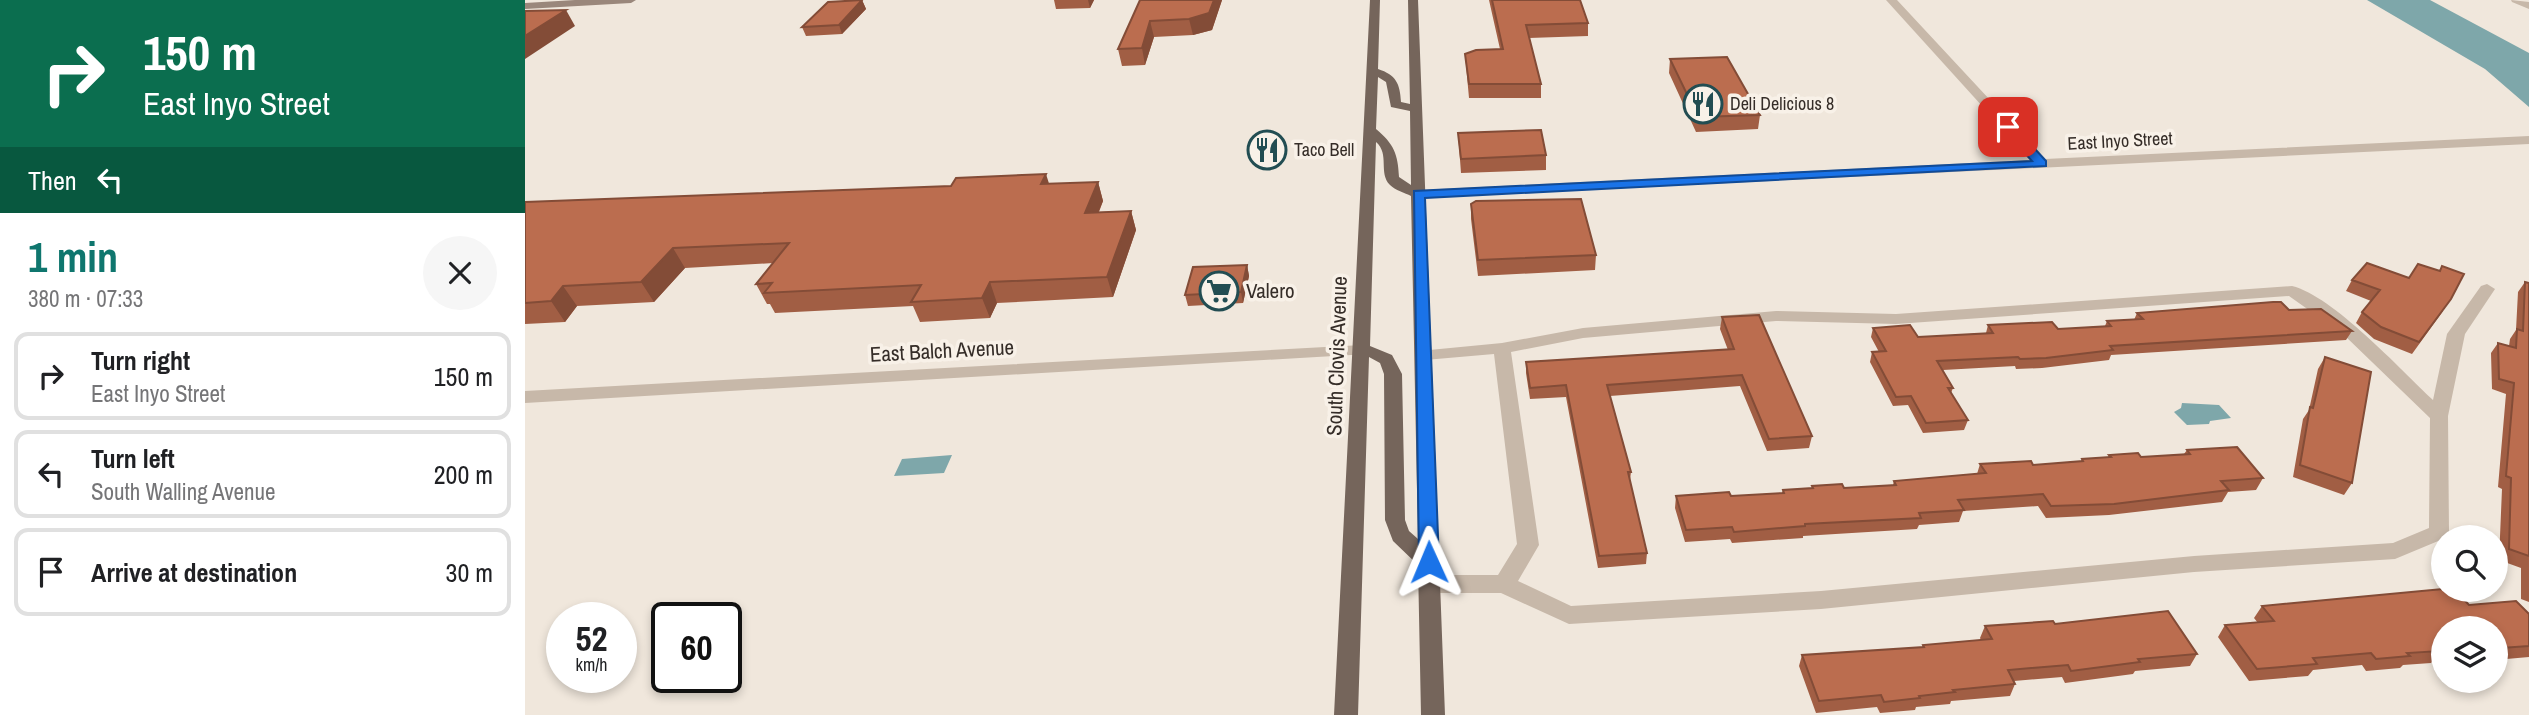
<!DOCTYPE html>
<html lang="en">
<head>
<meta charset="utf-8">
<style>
  :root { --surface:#fff; --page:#f6f6f6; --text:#202124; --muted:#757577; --line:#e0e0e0; --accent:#0f766e }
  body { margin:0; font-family:"Archivo Narrow",sans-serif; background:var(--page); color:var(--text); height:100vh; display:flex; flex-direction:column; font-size:26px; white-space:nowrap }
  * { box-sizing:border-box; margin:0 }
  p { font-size:23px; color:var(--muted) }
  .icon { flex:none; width:38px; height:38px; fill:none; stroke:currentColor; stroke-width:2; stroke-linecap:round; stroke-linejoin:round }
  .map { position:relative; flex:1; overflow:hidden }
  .drawer { display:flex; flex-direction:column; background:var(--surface); width:525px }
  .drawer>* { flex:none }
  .hud { background:#0b6e4f; color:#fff; overflow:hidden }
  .buttons { position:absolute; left:1906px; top:525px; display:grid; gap:14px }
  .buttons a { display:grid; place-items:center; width:77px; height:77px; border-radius:50%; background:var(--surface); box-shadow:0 4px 10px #0003; font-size:35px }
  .speed { position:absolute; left:21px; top:602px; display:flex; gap:14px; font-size:35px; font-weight:700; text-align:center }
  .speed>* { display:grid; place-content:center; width:91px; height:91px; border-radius:50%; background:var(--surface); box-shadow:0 4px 10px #0003; line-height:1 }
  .speed small { font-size:18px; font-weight:400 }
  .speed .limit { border:4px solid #111; border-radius:10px; background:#fff; color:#111 }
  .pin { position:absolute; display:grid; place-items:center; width:60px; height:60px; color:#fff; margin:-30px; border-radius:14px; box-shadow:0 4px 10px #0006 }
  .me { position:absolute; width:77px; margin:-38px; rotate:359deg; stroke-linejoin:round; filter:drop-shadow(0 0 5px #0008) }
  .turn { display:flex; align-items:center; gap:24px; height:147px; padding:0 28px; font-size:32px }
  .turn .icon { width:91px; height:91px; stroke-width:2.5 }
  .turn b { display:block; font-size:49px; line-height:60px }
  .then { display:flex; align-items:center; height:66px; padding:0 28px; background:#0003; gap:14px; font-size:26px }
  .round { display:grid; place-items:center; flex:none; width:74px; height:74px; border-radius:37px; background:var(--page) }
  .headline { display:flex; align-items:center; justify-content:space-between; height:119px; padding:0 28px }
  h1 { font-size:42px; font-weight:700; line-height:52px; color:var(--accent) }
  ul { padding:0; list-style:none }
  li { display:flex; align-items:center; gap:21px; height:88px; margin:0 14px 10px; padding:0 14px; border:4px solid var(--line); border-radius:14px }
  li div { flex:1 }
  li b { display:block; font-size:26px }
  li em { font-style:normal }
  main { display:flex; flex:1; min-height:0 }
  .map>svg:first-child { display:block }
</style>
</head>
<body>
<main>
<section class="drawer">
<div class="hud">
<div class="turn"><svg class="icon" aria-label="right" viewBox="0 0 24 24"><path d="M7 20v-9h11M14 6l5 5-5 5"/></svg><div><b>150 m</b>East Inyo Street</div></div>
<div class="then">Then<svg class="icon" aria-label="left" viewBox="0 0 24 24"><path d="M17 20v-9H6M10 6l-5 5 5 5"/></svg></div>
</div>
<div class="headline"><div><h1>1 min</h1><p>380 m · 07:33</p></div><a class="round"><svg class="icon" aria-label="close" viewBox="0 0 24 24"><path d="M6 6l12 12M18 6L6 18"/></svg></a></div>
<ul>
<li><svg class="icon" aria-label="right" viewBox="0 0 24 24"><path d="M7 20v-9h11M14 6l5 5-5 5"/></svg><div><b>Turn right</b><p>East Inyo Street</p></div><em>150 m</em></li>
<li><svg class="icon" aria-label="left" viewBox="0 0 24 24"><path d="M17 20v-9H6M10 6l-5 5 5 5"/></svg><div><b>Turn left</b><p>South Walling Avenue</p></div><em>200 m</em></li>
<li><svg class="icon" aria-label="arrive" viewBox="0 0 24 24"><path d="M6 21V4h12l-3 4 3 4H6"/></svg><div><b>Arrive at destination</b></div><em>30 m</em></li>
</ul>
</section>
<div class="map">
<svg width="2004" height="715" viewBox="0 0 2004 715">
  <rect width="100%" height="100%" fill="#f0e7dc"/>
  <path fill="#7ea7aa" d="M 1842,0 L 1905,0 L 2004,53 L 2004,107 L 1960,69 Z
    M 1657,403 L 1694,405 L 1706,418 L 1685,421 L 1684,424 L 1662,425 L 1649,412 L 1656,408 Z
    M 427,455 L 419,473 L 369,476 L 377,459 Z"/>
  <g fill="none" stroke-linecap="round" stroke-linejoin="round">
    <path fill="#c7b8a9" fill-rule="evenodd" d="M 1361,0 L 1372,0 L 1520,159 L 2004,136 L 2004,144 L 894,198 L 887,194 L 894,190 L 1506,160 Z
      M 1986,0 L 2004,2 L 2004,9 L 1987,2 Z
      M 1962,284 L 1970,289 L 1940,334 L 1923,416 L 1924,532 L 1918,539 L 1870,559 L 1669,572 L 1296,609 L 1044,624 L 976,593 L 905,593 L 897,590 L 894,584 L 897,578 L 905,575 L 973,575 L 992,544 L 969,354 L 900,360 L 894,359 L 891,355 L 894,351 L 977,343 L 1058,328 L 1251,311 L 1371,314 L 1767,286 C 1808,296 1876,370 1908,400 L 1922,334 L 1956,286 ZM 1764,296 L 1819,335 L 1905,418 L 1904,528 L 1868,543 L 1669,556 L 1296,591 L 1046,606 L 993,581 L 1014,545 L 986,352 L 1058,338 L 1251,321 L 1371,324 Z
      M 837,345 L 843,346 L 846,350 L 843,354 L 0,403 L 0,391 Z"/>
    <path fill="#9a877b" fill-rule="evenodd" d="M 50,0 L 111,0 L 106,3 L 0,9 L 0,3 Z"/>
    <path fill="#75655b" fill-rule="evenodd" d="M 845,0 L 855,0 L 853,69 C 871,75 875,83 876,102 L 885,104 L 883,0 L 893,0 L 920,715 L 896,715 L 893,565 L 868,541 L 860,520 L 859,374 L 855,363 L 844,357 L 833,715 L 809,715 ZM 853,77 L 861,82 L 866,107 L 885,111 L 886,185 L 874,177 C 873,154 869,144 851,129 ZM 851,142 C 865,154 853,173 865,185 C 870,190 880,193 886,196 L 893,539 L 884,531 L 880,520 L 877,374 L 867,355 L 845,346 Z"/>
  </g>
  <path fill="#a15e44" d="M 337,0 L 341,9 L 317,34 L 281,36 L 277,27 Z
    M 529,0 L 569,0 L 565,8 L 531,9 Z
    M 615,0 L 697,0 L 687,30 L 668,35 L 629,37 L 620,65 L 597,66 L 593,49 Z
    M 964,0 L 1055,0 L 1063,23 L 1063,36 L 1004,38 L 1016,84 L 1016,98 L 944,98 L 940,54 L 975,49 Z
    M 1145,59 L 1235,115 L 1233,129 L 1171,132 L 1144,73 Z
    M 933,133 L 1021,155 L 1021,170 L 936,173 Z
    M 573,182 L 578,201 L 574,212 L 606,211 L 611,230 L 588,297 L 472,303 L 465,318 L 395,322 L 388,306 L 250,313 L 245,304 L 242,304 L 231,284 L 248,263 L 160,268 L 129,302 L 52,306 L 40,322 L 0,324 L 0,202 Z
    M 946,204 L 1071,255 L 1070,270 L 953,276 L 946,219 Z
    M 722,265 L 724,276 L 718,303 L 663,306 L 660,295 Z
    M 1827,280 L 1918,311 L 1887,354 L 1849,339 L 1831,323 L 1837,312 L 1846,301 L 1821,291 Z
    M 2000,282 L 2004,283 L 2004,602 L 1996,599 L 1996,568 L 1974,560 L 1977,489 L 1973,487 L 1981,394 L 1967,389 L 1966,353 L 1973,343 L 1984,346 L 1985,339 L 1991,330 L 1993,292 Z
    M 1764,310 L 1827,331 L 1821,340 L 1586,355 L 1584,360 L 1517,368 L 1491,369 L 1490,366 L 1418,370 L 1428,388 L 1426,393 L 1443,420 L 1439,430 L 1398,433 L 1383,405 L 1368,406 L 1345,362 L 1347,352 L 1354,352 L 1346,337 L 1348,328 L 1393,337 L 1461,333 L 1463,325 L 1533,329 L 1580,326 L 1582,321 L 1609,320 L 1612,313 Z
    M 1197,317 L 1287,436 L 1284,448 L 1242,451 L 1215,386 L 1085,396 L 1106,472 L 1105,480 L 1122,553 L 1121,564 L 1073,568 L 1041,397 L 1005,399 L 1001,373 L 1001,362 L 1203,350 L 1195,329 Z
    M 1800,357 L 1827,483 L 1819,495 L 1768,477 L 1778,419 L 1784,410 L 1793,369 Z
    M 1662,450 L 1738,478 L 1731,490 L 1703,492 L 1697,502 L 1584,515 L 1521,518 L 1513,506 L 1438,511 L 1434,522 L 1394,525 L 1392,529 L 1278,536 L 1278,538 L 1207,543 L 1205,539 L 1160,542 L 1150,508 L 1151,496 L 1206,496 L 1257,493 L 1258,490 L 1287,489 L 1287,486 L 1319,488 L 1368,485 L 1369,481 L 1452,474 L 1455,464 L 1508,465 L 1556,461 L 1557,459 L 1583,457 L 1584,455 L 1616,457 L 1659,454 Z
    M 1944,605 L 2004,614 L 2004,657 L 1970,660 L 1970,628 L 1918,628 L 1918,658 L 1909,659 L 1906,663 L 1878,665 L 1875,668 L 1841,671 L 1837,665 L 1788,670 L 1783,676 L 1724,681 L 1693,637 L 1700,625 L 1733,623 L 1729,618 L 1737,606 Z
    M 1530,624 L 1672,654 L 1665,666 L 1610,671 L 1608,674 L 1540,683 L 1537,677 L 1489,681 L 1490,684 L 1485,696 L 1426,701 L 1425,704 L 1391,707 L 1390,710 L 1355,713 L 1352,707 L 1291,713 L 1274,666 L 1277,655 L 1397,648 L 1398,645 L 1456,640 L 1455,638 L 1460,626 Z"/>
  <path fill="#834c37" d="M 337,0 L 341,9 L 317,34 L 314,25 Z
    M 563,0 L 569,0 L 565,8 Z
    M 689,0 L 697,0 L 687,30 L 668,35 L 664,19 Z
    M 41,10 L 50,26 L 0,59 L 0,36 Z
    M 625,21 L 629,37 L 620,65 L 617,48 Z
    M 521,174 L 527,193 L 516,184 Z
    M 573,182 L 578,201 L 565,232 L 560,213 Z
    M 606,211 L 611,230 L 588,297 L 582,277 Z
    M 148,248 L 160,268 L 129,302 L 116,282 Z
    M 722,265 L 724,276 L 718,303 L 716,292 Z
    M 465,282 L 472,303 L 465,318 L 457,298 Z
    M 38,286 L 52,306 L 40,322 L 26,301 Z"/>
  <path fill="#bb6d4f" stroke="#834c37" stroke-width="2" d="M 337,0 L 314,25 L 277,27 L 303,2 Z
    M 615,0 L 689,0 L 684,13 L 664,19 L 625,21 L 617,48 L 593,49 Z
    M 967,0 L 1055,0 L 1063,23 L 1001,25 L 1016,84 L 944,84 L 940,54 L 951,50 L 978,49 Z
    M 41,10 L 0,36 L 0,11 Z
    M 1202,57 L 1235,115 L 1173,117 L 1145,59 Z
    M 1016,130 L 1021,155 L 936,159 L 933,133 Z
    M 521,174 L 516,184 L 573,182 L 560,213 L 606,211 L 582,277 L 465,282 L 457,298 L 386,302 L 396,285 L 239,293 L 247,283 L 231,284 L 264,243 L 148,248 L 116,282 L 38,286 L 26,301 L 0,303 L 0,202 L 426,186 L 431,178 Z
    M 1056,199 L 1071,255 L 953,260 L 946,204 L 951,201 Z
    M 1842,263 L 1884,278 L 1893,264 L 1915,271 L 1917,266 L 1939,274 L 1926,299 L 1894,342 L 1856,327 L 1837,312 L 1855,290 L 1827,280 Z
    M 722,265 L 716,292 L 660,295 L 668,267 Z
    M 2000,282 L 2004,283 L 2004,556 L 1984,549 L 1986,478 L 1981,476 L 1989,383 L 1974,379 L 1973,343 L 1991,348 L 1992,329 L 1998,331 Z
    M 1748,302 L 1756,302 L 1764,310 L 1796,309 L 1827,331 L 1585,346 L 1588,350 L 1521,358 L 1495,359 L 1493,357 L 1412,361 L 1428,388 L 1423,388 L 1443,420 L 1401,423 L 1386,396 L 1371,397 L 1347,352 L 1361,351 L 1348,328 L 1385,325 L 1393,337 L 1468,333 L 1463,325 L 1527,322 L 1533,329 L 1586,326 L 1582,321 L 1618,319 L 1612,313 Z
    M 1234,315 L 1287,436 L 1244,439 L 1217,375 L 1082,385 L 1106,472 L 1103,472 L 1122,553 L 1074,556 L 1041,385 L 1005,388 L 1001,362 L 1209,349 L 1197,317 Z
    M 1800,357 L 1846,372 L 1827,483 L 1775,465 L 1785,407 L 1788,408 Z
    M 1712,447 L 1738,478 L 1696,481 L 1704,490 L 1589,504 L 1526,506 L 1518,494 L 1433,500 L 1439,510 L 1394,513 L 1396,518 L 1280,524 L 1280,526 L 1209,532 L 1207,527 L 1161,530 L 1151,496 L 1204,492 L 1206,496 L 1259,493 L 1258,490 L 1288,488 L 1287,486 L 1317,484 L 1319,488 L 1371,485 L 1369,481 L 1461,473 L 1455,464 L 1506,461 L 1508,465 L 1558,461 L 1557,459 L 1586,457 L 1584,455 L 1613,453 L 1616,457 L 1665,454 L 1662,450 Z
    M 1918,589 L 1930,590 L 1944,605 L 1991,601 L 2004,614 L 2004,646 L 1976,648 L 1970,643 L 1970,628 L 1918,628 L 1918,647 L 1913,648 L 1916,651 L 1882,653 L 1885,656 L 1851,659 L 1846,653 L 1788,658 L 1792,664 L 1732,669 L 1700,625 L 1749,621 L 1737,606 Z
    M 1643,611 L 1672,654 L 1613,659 L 1615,662 L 1546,671 L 1543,665 L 1483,670 L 1490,684 L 1428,690 L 1430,692 L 1394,696 L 1395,698 L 1359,702 L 1356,695 L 1294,701 L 1277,655 L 1399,647 L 1398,645 L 1467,639 L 1460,626 L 1528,621 L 1530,624 Z"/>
  <path fill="#1a73e8" stroke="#114b97" stroke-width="2" d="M 1478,124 L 1487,124 L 1521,161 L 1521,166 L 900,198 L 914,562 L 911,567 L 904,570 L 897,567 L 894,562 L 889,191 L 1507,161 L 1478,129 Z"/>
  <defs>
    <symbol id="restaurant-ring" viewBox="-11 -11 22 22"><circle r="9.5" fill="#f8f1e8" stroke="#224d52" stroke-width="1.5"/><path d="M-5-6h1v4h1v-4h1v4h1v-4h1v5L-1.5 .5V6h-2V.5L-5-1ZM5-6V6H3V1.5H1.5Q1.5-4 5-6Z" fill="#224d52"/></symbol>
    <symbol id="supermarket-ring" viewBox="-11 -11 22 22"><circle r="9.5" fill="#f8f1e8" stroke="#224d52" stroke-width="1.5"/><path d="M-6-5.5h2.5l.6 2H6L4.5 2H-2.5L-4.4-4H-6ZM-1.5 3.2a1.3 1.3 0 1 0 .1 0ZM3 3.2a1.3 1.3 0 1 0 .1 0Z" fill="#224d52"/></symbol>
  </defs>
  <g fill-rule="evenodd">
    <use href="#restaurant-ring" x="1156" y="82" width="44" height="44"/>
    <use href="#restaurant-ring" x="720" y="128" width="44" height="44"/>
    <use href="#supermarket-ring" x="672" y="269" width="44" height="44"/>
  </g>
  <g text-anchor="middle" stroke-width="7" stroke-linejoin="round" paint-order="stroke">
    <g font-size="18" fill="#352d28" stroke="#f8f1e8" text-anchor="start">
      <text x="1205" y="110">Deli Delicious 8</text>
      <text x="769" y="156">Taco Bell</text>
    </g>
    <g font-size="18" fill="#352d28" stroke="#f8f1e8">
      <text transform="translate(1595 141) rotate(-3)" y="6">East Inyo Street</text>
    </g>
    <g font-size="21" fill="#352d28" stroke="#f8f1e8" text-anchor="start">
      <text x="721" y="298">Valero</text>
    </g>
    <g font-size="21" fill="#352d28" stroke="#f8f1e8">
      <text transform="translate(417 351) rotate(-3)" y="7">East Balch Avenue</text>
      <text transform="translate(812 356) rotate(-88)" y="7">South Clovis Avenue</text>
    </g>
  </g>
</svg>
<div class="buttons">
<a><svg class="icon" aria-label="search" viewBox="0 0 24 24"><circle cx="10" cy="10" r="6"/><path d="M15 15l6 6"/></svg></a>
<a><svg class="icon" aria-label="layers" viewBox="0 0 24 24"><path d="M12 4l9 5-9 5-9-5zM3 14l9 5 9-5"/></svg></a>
</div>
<div class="speed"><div>52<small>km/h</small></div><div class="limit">60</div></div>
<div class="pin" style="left:1483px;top:127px;background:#d93025"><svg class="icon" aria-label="arrive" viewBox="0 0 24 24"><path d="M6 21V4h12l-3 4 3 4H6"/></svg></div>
<svg class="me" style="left:904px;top:562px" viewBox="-20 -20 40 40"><path d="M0-17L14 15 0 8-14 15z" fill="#1a73e8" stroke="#fff" stroke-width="4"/></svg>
</div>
</main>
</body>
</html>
